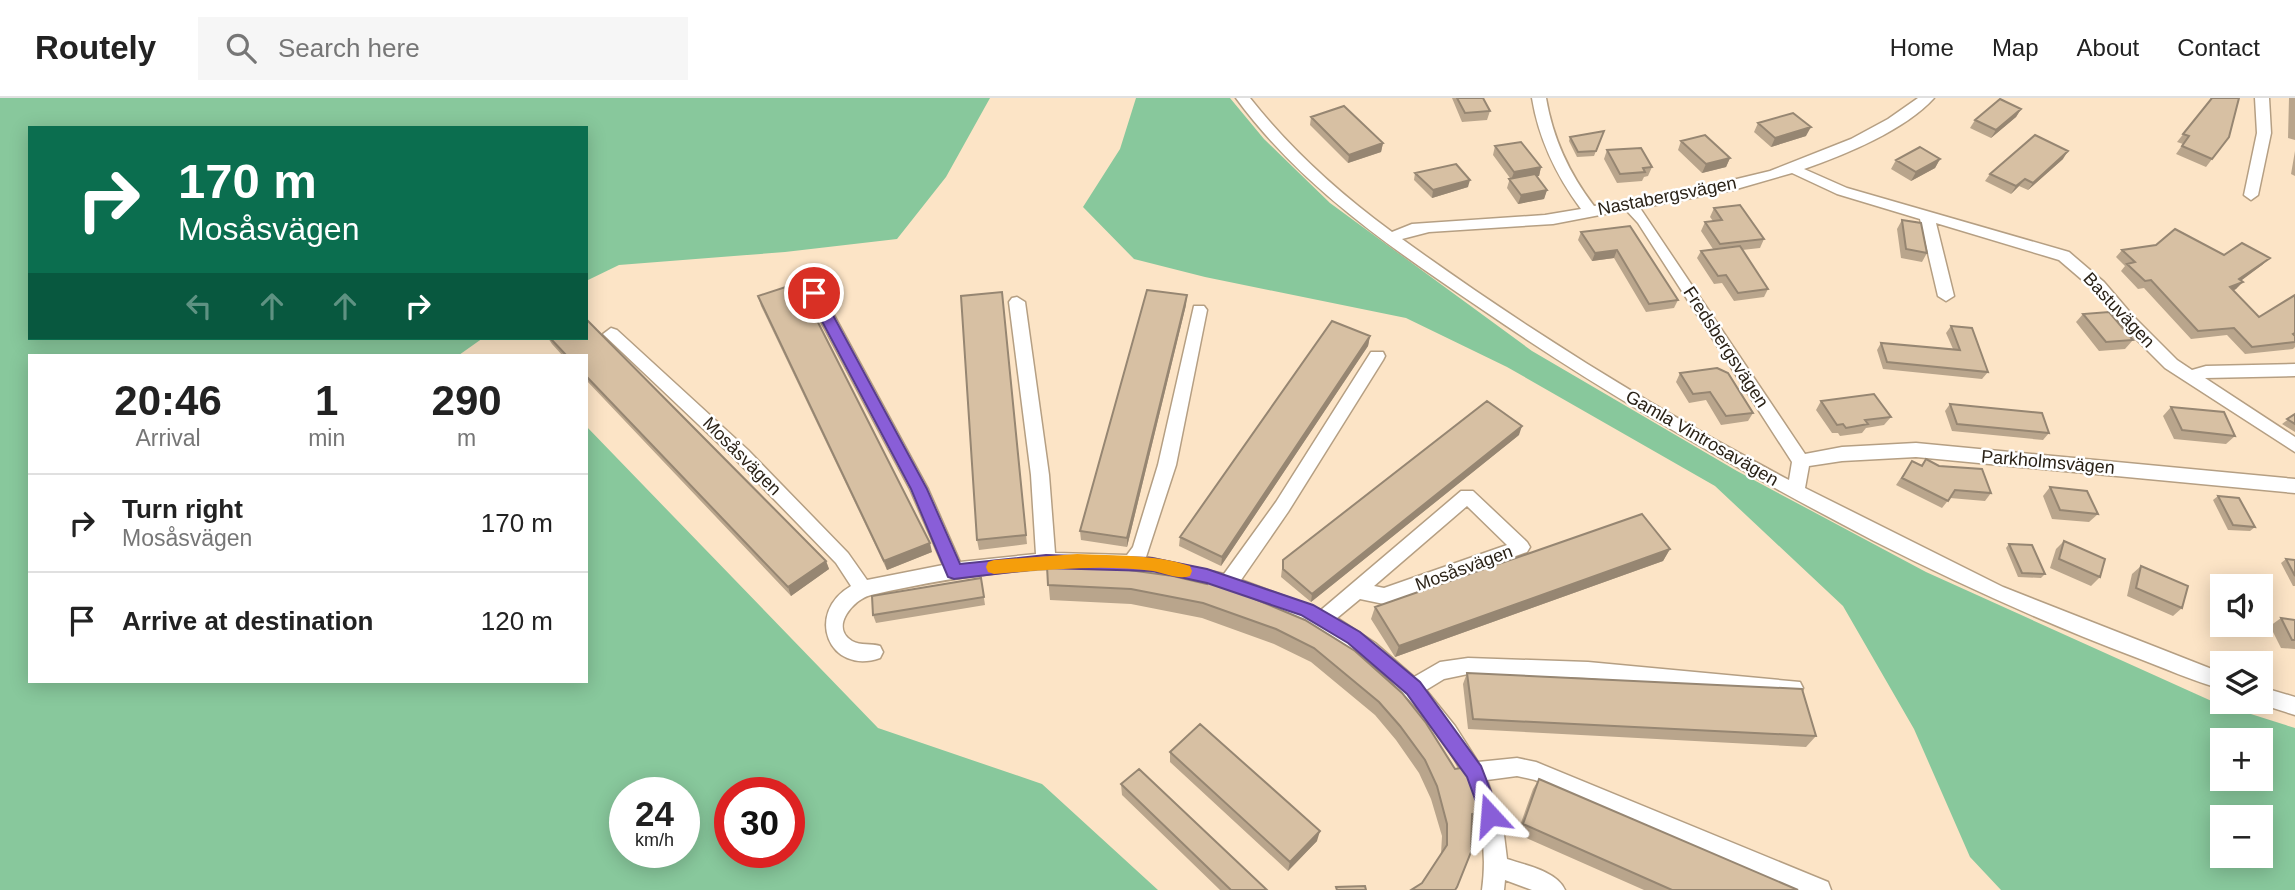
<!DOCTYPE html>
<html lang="en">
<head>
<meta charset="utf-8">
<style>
  :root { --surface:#fff; --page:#f6f6f6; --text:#222; --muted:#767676; --line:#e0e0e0 }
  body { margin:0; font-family:Arial,sans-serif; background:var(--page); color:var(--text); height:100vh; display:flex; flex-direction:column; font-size:26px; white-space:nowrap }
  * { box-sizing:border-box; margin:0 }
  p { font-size:23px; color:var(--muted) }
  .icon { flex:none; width:38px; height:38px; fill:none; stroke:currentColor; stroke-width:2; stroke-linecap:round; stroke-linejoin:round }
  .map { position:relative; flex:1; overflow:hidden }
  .drawer { position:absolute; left:28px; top:256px; width:560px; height:329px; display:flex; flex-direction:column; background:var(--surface); border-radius:0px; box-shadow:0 4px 18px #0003 }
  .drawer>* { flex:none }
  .guide { position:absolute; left:28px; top:28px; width:560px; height:214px; border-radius:0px; box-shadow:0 4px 18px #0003; background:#0b6e4f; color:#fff; overflow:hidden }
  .tools { position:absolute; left:2210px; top:476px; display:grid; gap:14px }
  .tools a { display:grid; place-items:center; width:63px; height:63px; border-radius:0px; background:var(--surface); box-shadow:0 4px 18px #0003; font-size:35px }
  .speed { position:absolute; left:609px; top:679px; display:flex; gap:14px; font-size:35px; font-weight:700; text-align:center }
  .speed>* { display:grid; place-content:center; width:91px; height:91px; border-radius:50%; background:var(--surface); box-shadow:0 4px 18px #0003; line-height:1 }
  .speed small { font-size:18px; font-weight:400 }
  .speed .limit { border:10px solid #d22; background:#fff; color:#111 }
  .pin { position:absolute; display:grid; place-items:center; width:60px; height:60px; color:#fff; margin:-30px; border:4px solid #fff; border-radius:50%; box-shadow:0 2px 7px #0007 }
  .me { position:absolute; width:77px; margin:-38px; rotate:341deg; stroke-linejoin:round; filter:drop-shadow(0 0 5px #0008) }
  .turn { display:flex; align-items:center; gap:24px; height:147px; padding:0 35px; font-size:32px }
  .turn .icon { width:91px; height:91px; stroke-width:2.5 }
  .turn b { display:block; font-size:49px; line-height:60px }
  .lanes { display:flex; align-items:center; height:66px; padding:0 35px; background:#0003; justify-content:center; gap:35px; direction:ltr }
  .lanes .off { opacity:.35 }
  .eta { display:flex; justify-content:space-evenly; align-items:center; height:119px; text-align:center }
  .eta b { font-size:42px; font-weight:800; line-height:49px }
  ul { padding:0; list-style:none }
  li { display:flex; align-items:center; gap:21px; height:98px; padding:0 35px; border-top:2px solid var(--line) }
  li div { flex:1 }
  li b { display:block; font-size:26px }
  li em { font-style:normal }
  header { display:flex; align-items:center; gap:42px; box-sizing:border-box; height:98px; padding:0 35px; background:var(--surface); border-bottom:2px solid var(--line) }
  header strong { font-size:33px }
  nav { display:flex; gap:38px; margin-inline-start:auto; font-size:24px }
  .search { width:490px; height:63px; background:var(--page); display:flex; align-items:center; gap:18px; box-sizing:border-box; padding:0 24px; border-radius:0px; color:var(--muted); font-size:26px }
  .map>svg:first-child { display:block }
</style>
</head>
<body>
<header>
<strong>Routely</strong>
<div class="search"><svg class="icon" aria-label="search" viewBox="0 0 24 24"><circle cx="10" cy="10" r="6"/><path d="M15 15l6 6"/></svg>Search here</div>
<nav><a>Home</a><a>Map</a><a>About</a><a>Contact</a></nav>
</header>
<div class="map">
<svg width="2295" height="792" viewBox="0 0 2295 792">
  <rect width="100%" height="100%" fill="#fce4c6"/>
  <path fill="#88c89c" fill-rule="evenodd" d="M 0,0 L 990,0 L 946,79 L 897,141 L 785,154 L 619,167 L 586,183 L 586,30 L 30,30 L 30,240 L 483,240 L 459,257 L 30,257 L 30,583 L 586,583 L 586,328 L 878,630 L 1042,686 L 1158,792 L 0,792 ZM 625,695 L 684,695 L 684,754 L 625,754 ZM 730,695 L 789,695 L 789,754 L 730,754 Z
    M 1136,0 L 1230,0 L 1264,41 L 1330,105 L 1532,253 L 1737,373 L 1926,474 L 2216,605 L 2295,630 L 2295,792 L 2001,792 L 1970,759 L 1914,631 L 1843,508 L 1715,388 L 1507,269 L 1406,220 L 1205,179 L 1134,161 L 1083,109 L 1120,51 ZM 2222,642 L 2261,642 L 2261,681 L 2222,681 ZM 2222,719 L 2261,719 L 2261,758 L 2222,758 Z"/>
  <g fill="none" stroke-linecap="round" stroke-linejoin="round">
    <defs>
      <path id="minor" d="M 1236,0 L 1250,0 C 1291,52 1339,95 1392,134 L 1412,126 L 1545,117 L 1581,111 C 1556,77 1539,42 1532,0 L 1546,0 C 1553,41 1569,75 1594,108 L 1691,92 L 1770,73 L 1851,41 L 1888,21 L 1918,0 L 1934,0 C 1905,32 1845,57 1804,71 L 1847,90 L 2069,154 L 2104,184 L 2134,219 L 2177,262 L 2192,272 L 2206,268 L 2295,266 L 2295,278 L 2205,280 L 2295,339 L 2295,354 L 2165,270 L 2122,227 L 2094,192 L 2059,162 L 1936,125 L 1954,198 L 1946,203 L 1938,198 L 1920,121 L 1837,96 L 1792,75 L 1733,92 L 1640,110 L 1805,356 L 1842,349 L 1916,345 L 2295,381 L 2295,395 L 1916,359 L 1842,363 L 1809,368 L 1805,390 L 2003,489 L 2222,575 L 2222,591 C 2193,583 2164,570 2135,559 C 2045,525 1959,486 1874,443 C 1740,373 1608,298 1483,212 C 1393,151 1301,89 1236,0 ZM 1626,112 L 1638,125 L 1792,364 L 1789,382 C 1655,311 1525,230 1402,141 L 1429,134 L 1553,126 Z
        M 2255,0 L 2269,0 L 2271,35 L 2258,97 L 2251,102 L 2244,97 L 2257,35 Z
        M 814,190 L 822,195 L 928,391 L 960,464 L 1036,456 L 1031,377 L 1009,204 L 1012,200 L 1017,199 L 1025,204 L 1049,377 L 1055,455 L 1127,457 L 1133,449 L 1158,367 L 1194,208 L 1204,208 L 1207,212 L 1176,367 L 1146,459 L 1224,476 L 1276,404 L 1371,254 L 1383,254 L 1385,258 L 1383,262 L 1288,414 L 1241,482 L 1321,512 L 1461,393 L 1473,393 L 1527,444 L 1530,449 L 1527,454 L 1384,506 L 1360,501 L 1337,520 L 1375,545 L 1414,579 L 1440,564 L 1468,560 L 1588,564 L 1800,584 L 1803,590 L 1800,596 L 1793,599 L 1588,580 L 1468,576 L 1444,581 L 1426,592 L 1455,628 L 1478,664 L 1517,660 L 1536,664 L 1828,784 L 1831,792 L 1794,792 L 1535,682 L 1517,678 L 1487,682 L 1503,729 L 1507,761 C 1525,767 1557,773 1565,792 L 1532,792 L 1505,782 L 1504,792 L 1482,792 C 1491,727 1468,672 1427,622 C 1376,560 1322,525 1246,499 C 1117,455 1002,468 871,497 C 854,501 829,529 852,543 C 861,548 871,545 880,548 L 883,554 L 880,560 C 829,578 804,515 851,488 L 836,465 L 736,362 L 603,236 L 611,230 L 617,232 L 748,352 L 848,455 L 867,482 L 943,467 L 910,391 L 806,195 ZM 1467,408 L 1507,447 L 1384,490 L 1374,488 Z
        M 2261,589 L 2295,599 L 2295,617 L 2254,604 L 2261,604 Z"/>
    </defs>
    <use href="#minor" stroke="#b59f83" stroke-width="3"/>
    <use href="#minor" fill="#fff" fill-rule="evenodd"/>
  </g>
  <path fill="#b9a58c" d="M 1452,0 L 1483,0 L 1490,13 L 1487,22 L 1462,24 Z
    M 2210,0 L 2239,0 L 2229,39 L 2206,69 L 2176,56 L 2183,46 L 2177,44 L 2211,1 Z
    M 2289,0 L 2295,0 L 2295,42 L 2288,40 Z
    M 2021,11 L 2016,19 L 1991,40 L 1970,30 L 1975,22 Z
    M 1311,19 L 1383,45 L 1381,54 L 1348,65 L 1310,27 Z
    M 1758,25 L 1806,38 L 1771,49 L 1754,34 Z
    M 1604,33 L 1594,58 L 1577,59 L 1569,43 L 1570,39 Z
    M 1681,43 L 1730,60 L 1726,69 L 1702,75 L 1678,52 Z
    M 1495,48 L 1541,69 L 1539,78 L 1536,78 L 1547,92 L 1544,101 L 1518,106 L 1507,90 L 1510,80 L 1493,57 Z
    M 1607,52 L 1652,69 L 1648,78 L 1644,79 L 1642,83 L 1617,85 L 1604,61 Z
    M 2295,53 L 2295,78 L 2291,76 Z
    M 1940,61 L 1935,70 L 1911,83 L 1891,71 L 1896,62 Z
    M 2063,61 L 2028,92 L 2019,88 L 2011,96 L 1985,83 L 1990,76 Z
    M 1415,75 L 1468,89 L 1432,100 L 1414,82 Z
    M 1714,110 L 1764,141 L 1760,150 L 1742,152 L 1768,191 L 1764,199 L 1734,203 L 1722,185 L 1714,186 L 1697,160 L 1701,153 L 1713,151 L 1701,133 L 1705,124 L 1713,123 L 1710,119 Z
    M 1902,122 L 1927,155 L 1922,164 L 1901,160 L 1897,131 Z
    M 1630,128 L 1678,202 L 1674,210 L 1646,214 L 1614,160 L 1592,163 L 1578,142 L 1581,134 Z
    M 2122,152 L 2270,160 L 2262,167 L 2241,182 L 2236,191 L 2233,193 L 2259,219 L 2295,197 L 2295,249 L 2293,251 L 2245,256 L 2227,237 L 2191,241 L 2144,190 L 2138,191 L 2121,173 L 2125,168 L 2116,159 Z
    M 1002,194 L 1027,446 L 979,452 L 977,442 Z
    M 758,198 L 932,454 L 887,472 L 761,208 Z
    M 1186,207 L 1127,449 L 1081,442 L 1080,433 Z
    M 2083,216 L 2133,242 L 2125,251 L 2099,253 L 2076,224 Z
    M 1951,228 L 1988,274 L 1982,281 L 1883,271 L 1877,252 L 1881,245 L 1953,251 L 1946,235 Z
    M 1370,238 L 1368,248 L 1221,468 L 1179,448 L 1180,439 Z
    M 548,240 L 586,240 L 826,463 L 829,471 L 791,498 L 586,282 L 586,257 L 562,257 L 552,246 Z
    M 1680,275 L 1753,315 L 1748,323 L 1721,327 L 1706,302 L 1689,305 L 1676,284 Z
    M 1821,303 L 1891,319 L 1884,327 L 1866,330 L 1862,335 L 1840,338 L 1838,335 L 1832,335 L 1816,312 Z
    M 1950,306 L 2049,335 L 2043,342 L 1952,333 L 1945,313 Z
    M 2171,309 L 2235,338 L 2226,346 L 2174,341 L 2163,318 Z
    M 2295,316 L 2295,334 L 2282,326 Z
    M 1519,337 L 1311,504 L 1281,479 L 1283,462 Z
    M 1926,361 L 1991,395 L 1985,403 L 1950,400 L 1942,410 L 1896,387 L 1912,363 L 1921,368 Z
    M 2050,389 L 2098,416 L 2089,424 L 2052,421 L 2043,398 Z
    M 2218,398 L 2255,429 L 2250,433 L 2228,432 L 2213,402 Z
    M 2064,443 L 2100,479 L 2091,488 L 2050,470 L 2056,451 Z
    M 2009,446 L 2045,476 L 2041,480 L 2018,479 L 2006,450 Z
    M 1670,451 L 1663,463 L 1395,559 L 1371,521 L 1375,509 Z
    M 2286,461 L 2295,462 L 2295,488 L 2293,488 L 2281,465 Z
    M 1047,468 L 1248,498 L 1305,522 L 1455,671 L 1484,714 L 1477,726 L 1472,727 L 1422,785 L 1441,756 L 1442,738 L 1431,701 L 1419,675 L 1396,642 L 1375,617 L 1311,564 L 1274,546 L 1202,520 L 1131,506 L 1050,502 Z
    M 2141,468 L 2182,510 L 2173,518 L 2127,498 L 2132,476 Z
    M 981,480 L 985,507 L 876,525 L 873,517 Z
    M 2281,520 L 2295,522 L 2295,551 L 2281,550 L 2270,528 Z
    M 1467,575 L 1816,638 L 1806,649 L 1468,631 L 1463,586 Z
    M 1170,654 L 1317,743 L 1288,773 L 1170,664 Z
    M 1539,681 L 1798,792 L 1644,792 L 1517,736 L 1533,691 Z
    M 1121,686 L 1267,792 L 1220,792 L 1122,697 Z"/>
  <path fill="#968672" d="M 2021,11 L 2016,19 L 1991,40 L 1996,32 Z
    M 1811,29 L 1806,38 L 1771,49 L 1775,40 Z
    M 1383,45 L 1381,54 L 1348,65 L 1349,57 Z
    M 2068,53 L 2063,61 L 2028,92 L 2033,85 Z
    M 1730,60 L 1726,69 L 1702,75 L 1706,66 Z
    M 1940,61 L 1935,70 L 1911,83 L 1916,74 Z
    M 1541,69 L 1539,78 L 1511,82 L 1514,74 Z
    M 2025,81 L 2019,88 L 2011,96 L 2016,88 Z
    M 1470,82 L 1468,89 L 1432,100 L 1433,92 Z
    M 1547,92 L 1544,101 L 1518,106 L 1521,97 Z
    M 1617,152 L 1614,160 L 1592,163 L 1595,155 Z
    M 2270,160 L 2262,167 L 2234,188 L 2243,184 L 2236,191 L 2223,197 L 2239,181 Z
    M 1187,197 L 1186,207 L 1127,449 L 1127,440 Z
    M 1370,238 L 1368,248 L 1221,468 L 1222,459 Z
    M 1522,328 L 1519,337 L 1311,504 L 1312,496 Z
    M 930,445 L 932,454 L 887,472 L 884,463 Z
    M 1670,451 L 1663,463 L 1395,559 L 1399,548 Z
    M 826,463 L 829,471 L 791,498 L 788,489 Z
    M 1320,733 L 1317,743 L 1288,773 L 1290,764 Z"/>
  <path fill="#d7c0a3" stroke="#968672" stroke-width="2" d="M 1457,0 L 1483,0 L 1490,13 L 1465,15 Z
    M 2212,0 L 2239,0 L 2229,39 L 2212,61 L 2182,48 L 2189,38 L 2183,36 Z
    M 2000,1 L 2021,11 L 1996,32 L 1975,22 Z
    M 1344,8 L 1383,45 L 1349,57 L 1311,19 Z
    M 1793,15 L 1811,29 L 1775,40 L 1758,25 Z
    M 1604,33 L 1596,53 L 1578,54 L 1570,39 Z
    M 1705,37 L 1730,60 L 1706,66 L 1681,43 Z
    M 2035,37 L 2068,53 L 2033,85 L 2025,81 L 2016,88 L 1990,76 Z
    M 1521,44 L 1541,69 L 1514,74 L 1495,48 Z
    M 1920,49 L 1940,61 L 1916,74 L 1896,62 Z
    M 1641,50 L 1652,69 L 1643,70 L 1645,74 L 1620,76 L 1607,52 Z
    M 1456,66 L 1470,82 L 1433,92 L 1415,75 Z
    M 1535,76 L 1547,92 L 1521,97 L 1509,81 Z
    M 1740,107 L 1764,141 L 1720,146 L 1705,124 L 1722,122 L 1714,110 Z
    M 1902,122 L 1921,125 L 1927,155 L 1906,151 Z
    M 1630,128 L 1678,202 L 1649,206 L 1617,152 L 1595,155 L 1581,134 Z
    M 2175,131 L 2224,157 L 2242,145 L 2270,160 L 2239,181 L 2243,184 L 2230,189 L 2259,219 L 2295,197 L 2295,235 L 2293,236 L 2295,238 L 2295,244 L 2252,249 L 2234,230 L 2198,233 L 2151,182 L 2145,183 L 2127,166 L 2135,164 L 2122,152 L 2156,147 Z
    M 1740,148 L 1768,191 L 1738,195 L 1726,177 L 1718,178 L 1701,153 Z
    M 798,185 L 930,445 L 884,463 L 758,198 Z
    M 1147,192 L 1187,197 L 1127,440 L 1080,433 Z
    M 1002,194 L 1026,437 L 977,442 L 961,198 Z
    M 2109,214 L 2133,242 L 2106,244 L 2083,216 Z
    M 586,221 L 826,463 L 788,489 L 586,278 L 586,257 L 566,257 L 550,240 L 586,240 Z
    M 1332,223 L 1370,238 L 1222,459 L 1180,439 Z
    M 1951,228 L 1972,230 L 1988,274 L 1887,264 L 1881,245 L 1960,252 Z
    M 1717,270 L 1728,275 L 1753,315 L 1726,318 L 1710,294 L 1693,296 L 1680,275 Z
    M 1874,296 L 1891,319 L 1865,322 L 1868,326 L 1846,330 L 1843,326 L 1837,327 L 1821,303 Z
    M 1487,303 L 1522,328 L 1312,496 L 1283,471 L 1283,462 Z
    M 1950,306 L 2042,315 L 2049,335 L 1957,326 Z
    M 2171,309 L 2224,314 L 2235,338 L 2182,332 Z
    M 2295,316 L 2295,326 L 2287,321 Z
    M 1926,361 L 1939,368 L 1982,371 L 1991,395 L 1955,392 L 1948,403 L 1902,380 L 1912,363 L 1922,368 Z
    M 2050,389 L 2087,393 L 2098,416 L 2060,412 Z
    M 2218,398 L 2239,400 L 2255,429 L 2233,427 Z
    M 1642,416 L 1670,451 L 1399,548 L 1375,509 Z
    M 2064,443 L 2105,461 L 2100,479 L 2059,461 Z
    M 2009,446 L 2032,447 L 2045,476 L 2022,475 Z
    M 2286,461 L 2295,462 L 2295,478 Z
    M 1047,468 L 1107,469 L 1173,478 L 1207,486 L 1211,476 L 1249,488 L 1245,497 L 1305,522 L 1355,553 L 1402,595 L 1426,625 L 1455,671 L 1468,669 L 1484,714 L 1472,716 L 1471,754 L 1457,789 L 1455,792 L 1411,792 L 1422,785 L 1447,747 L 1447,726 L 1437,688 L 1425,662 L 1400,628 L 1379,604 L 1314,550 L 1276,531 L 1203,505 L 1131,491 L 1048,487 Z
    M 2141,468 L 2188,488 L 2182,510 L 2136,490 Z
    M 981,480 L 984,499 L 873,517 L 872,498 Z
    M 2281,520 L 2295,522 L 2295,542 L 2292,542 Z
    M 1467,575 L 1802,591 L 1816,638 L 1473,621 Z
    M 1200,626 L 1320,733 L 1290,764 L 1170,654 Z
    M 1139,671 L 1267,792 L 1231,792 L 1121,686 Z
    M 1539,681 L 1798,792 L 1672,792 L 1523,726 Z
    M 1365,788 L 1366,792 L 1337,792 L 1336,789 Z"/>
  <path fill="#895ed8" stroke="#593d8c" stroke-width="2" d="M 814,190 L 821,195 L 927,391 L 960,466 L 1046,457 L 1152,460 L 1207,471 L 1313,507 L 1360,534 L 1420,584 L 1481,668 L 1500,717 L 1497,723 L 1490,726 L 1483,723 L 1467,679 L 1407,596 L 1348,545 L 1301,517 L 1207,485 L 1152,473 L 1046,470 L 954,481 L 948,479 L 911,391 L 807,195 Z"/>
  <path fill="#f59e0b" d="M 1077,456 C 1115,458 1154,456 1190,468 L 1192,473 L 1190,478 C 1178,482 1165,475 1153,473 C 1100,466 1047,472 994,476 L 988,474 L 986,469 L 988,464 L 994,462 Z"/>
  <g text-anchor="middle" stroke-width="5" stroke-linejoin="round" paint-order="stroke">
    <g font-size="18" fill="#2a2217" stroke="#fff">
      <text transform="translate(1667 98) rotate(-11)" y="6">Nastabergsvägen</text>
      <text transform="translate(2119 212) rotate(47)" y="6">Bastuvägen</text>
      <text transform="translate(1726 249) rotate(57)" y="6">Fredsbergsvägen</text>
      <text transform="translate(1702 340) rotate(30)" y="6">Gamla Vintrosavägen</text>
      <text transform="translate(742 358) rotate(45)" y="6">Mosåsvägen</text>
      <text transform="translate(2048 364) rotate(5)" y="6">Parkholmsvägen</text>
      <text transform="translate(1464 470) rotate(-20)" y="6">Mosåsvägen</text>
    </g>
  </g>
</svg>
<div class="tools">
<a><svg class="icon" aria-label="sound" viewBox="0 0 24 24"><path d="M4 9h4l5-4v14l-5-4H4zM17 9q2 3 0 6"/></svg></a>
<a><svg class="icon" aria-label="layers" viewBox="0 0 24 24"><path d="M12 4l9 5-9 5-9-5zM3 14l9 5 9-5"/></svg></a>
<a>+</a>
<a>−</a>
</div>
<div class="speed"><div>24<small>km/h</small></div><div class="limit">30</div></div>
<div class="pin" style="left:814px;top:195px;background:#d93025"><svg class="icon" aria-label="arrive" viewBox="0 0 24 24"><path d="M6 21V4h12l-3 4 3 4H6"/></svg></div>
<svg class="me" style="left:1490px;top:717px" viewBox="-20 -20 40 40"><path d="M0-17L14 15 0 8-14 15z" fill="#895ed8" stroke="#fff" stroke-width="4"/></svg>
<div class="guide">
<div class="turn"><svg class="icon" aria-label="right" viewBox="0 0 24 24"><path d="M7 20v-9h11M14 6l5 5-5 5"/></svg><div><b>170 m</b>Mosåsvägen</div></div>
<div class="lanes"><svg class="icon off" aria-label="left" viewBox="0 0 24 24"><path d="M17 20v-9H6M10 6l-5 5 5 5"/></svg><svg class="icon off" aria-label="ahead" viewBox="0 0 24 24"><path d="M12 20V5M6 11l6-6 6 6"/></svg><svg class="icon off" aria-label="ahead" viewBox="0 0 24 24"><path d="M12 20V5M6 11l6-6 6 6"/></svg><svg class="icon" aria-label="right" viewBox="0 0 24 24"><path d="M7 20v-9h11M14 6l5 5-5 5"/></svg></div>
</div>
<section class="drawer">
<div class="eta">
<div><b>20:46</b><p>Arrival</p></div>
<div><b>1</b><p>min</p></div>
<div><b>290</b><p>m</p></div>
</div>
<ul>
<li><svg class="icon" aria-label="right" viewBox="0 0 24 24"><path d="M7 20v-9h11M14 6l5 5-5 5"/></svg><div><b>Turn right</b><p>Mosåsvägen</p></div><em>170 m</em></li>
<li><svg class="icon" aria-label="arrive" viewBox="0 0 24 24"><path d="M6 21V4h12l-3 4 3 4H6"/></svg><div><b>Arrive at destination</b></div><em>120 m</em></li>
</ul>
</section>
</div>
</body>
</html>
